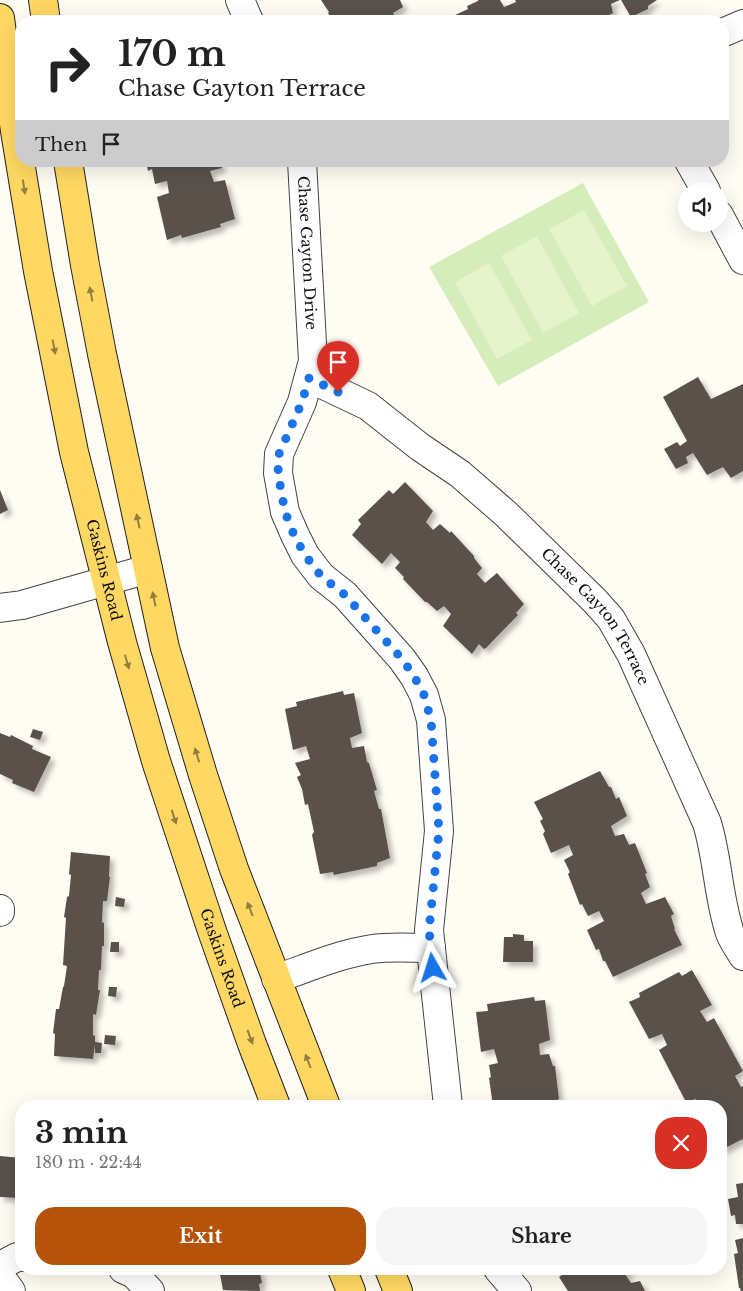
<!DOCTYPE html>
<html lang="en">
<head>
<meta charset="utf-8">
<style>
  :root { --surface:#fff; --page:#f6f6f6; --text:#222; --muted:#767676; --accent:#b45309 }
  body { margin:0; font-family:"Libre Baskerville",serif; background:var(--page); color:var(--text); height:100vh; display:flex; flex-direction:column; font-size:19px; white-space:nowrap }
  * { box-sizing:border-box; margin:0 }
  p { font-size:16px; color:var(--muted) }
  .icon { flex:none; width:28px; height:28px; fill:none; stroke:currentColor; stroke-width:2; stroke-linecap:round; stroke-linejoin:round }
  .map { position:relative; flex:1; overflow:hidden }
  .drawer { position:absolute; left:15px; top:1100px; width:712px; height:175px; display:flex; flex-direction:column; background:var(--surface); border-radius:20px; box-shadow:0 5px 20px #0002 }
  .drawer>* { flex:none }
  .top-card { position:absolute; left:15px; top:15px; width:714px; height:152px; border-radius:20px; box-shadow:0 5px 20px #0002; background:#fff; color:var(--text); overflow:hidden }
  .controls { position:absolute; left:678px; top:182px; display:grid; gap:10px }
  .controls a { display:grid; place-items:center; width:50px; height:50px; border-radius:50%; background:var(--surface); box-shadow:0 5px 20px #0002; font-size:25px }
  .pin { position:absolute; display:grid; place-items:center; width:42px; height:42px; color:#fff; margin:-51px -21px; border-radius:50% 50% 50% 0; rotate:-45deg; box-shadow:0 0 5px #0007 }
  .pin .icon { rotate:45deg }
  .me { position:absolute; width:55px; margin:-28px; rotate:354deg; stroke-linejoin:round; filter:drop-shadow(0 0 4px #0008) }
  .turn { display:flex; align-items:center; gap:18px; height:105px; padding:0 20px; font-size:22px }
  .turn .icon { width:65px; height:65px; stroke-width:2.5 }
  .turn b { display:block; font-size:35px; line-height:42px }
  .then { display:flex; align-items:center; height:48px; padding:0 20px; background:#0003; gap:10px; font-size:19px }
  .round { display:grid; place-items:center; flex:none; width:52px; height:52px; border-radius:20px; background:var(--page) }
  .overview { display:flex; align-items:center; justify-content:space-between; height:85px; padding:0 20px }
  h1 { font-size:30px; font-weight:700; line-height:38px }
  .button { display:flex; gap:10px; margin-top:auto; padding:10px 20px }
  .button a { flex:1; height:58px; border-radius:20px; background:var(--accent); color:#fff; font-size:20px; font-weight:700; line-height:58px; text-align:center }
  .button a+a { background:var(--page); color:var(--text) }
  .map>svg:first-child { display:block }
</style>
</head>
<body>
<div class="map">
<svg width="743" height="1291" viewBox="0 0 743 1291">
  <defs>
    <filter id="shadow"><feDropShadow dx="4.5" dy="4.5" stdDeviation="2.5" flood-color="#0004"/></filter>
  </defs>
  <rect width="100%" height="100%" fill="#fffdf3"/>
  <path fill="#d5edba" d="M 583,183 L 649,302 L 498,386 L 429,267 Z"/>
  <path fill="#e6f3cc" d="M 584,210 L 627,286 L 592,306 L 549,229 Z
    M 537,236 L 579,313 L 543,333 L 501,256 Z
    M 489,263 L 532,340 L 497,359 L 455,282 Z"/>
  <path fill="#5a514c" filter="url(#shadow)" d="M 321,0 L 400,0 L 403,7 L 393,13 L 398,21 L 333,21 L 328,13 L 329,12 Z
    M 478,0 L 500,0 L 504,7 L 516,2 L 515,0 L 620,0 L 611,4 L 613,13 L 607,16 L 608,21 L 453,21 L 451,17 L 468,9 L 467,6 L 478,1 Z
    M 621,0 L 657,0 L 648,6 L 648,9 L 631,17 Z
    M 146,161 L 219,161 L 222,168 L 210,171 L 214,182 L 225,180 L 235,219 L 220,224 L 221,227 L 182,238 L 181,235 L 167,240 L 157,197 L 169,193 L 167,181 L 155,184 L 152,169 L 148,171 Z
    M 698,377 L 711,399 L 743,384 L 743,471 L 731,478 L 723,467 L 707,475 L 693,453 L 686,457 L 688,463 L 676,469 L 664,449 L 677,442 L 680,446 L 687,441 L 663,397 Z
    M 405,482 L 433,511 L 426,522 L 433,530 L 440,524 L 450,533 L 451,531 L 474,556 L 474,558 L 482,568 L 477,574 L 485,583 L 497,573 L 524,604 L 516,613 L 518,615 L 486,648 L 484,649 L 479,644 L 472,654 L 443,626 L 451,614 L 444,606 L 437,611 L 427,602 L 425,602 L 403,579 L 404,577 L 395,568 L 400,562 L 391,553 L 382,564 L 352,535 L 361,524 L 358,520 L 389,490 L 393,494 Z
    M 0,490 L 8,510 L 0,514 Z
    M 343,691 L 344,695 L 354,693 L 362,733 L 350,738 L 352,748 L 364,746 L 367,762 L 369,763 L 377,790 L 374,791 L 379,809 L 381,809 L 390,858 L 377,863 L 377,866 L 334,875 L 333,872 L 320,874 L 312,835 L 314,832 L 308,804 L 305,805 L 302,789 L 297,777 L 301,775 L 295,763 L 310,759 L 306,746 L 293,750 L 285,709 L 297,706 L 296,702 Z
    M 33,729 L 43,732 L 40,740 L 30,737 Z
    M 0,733 L 10,737 L 11,735 L 33,746 L 32,749 L 51,757 L 34,792 L 12,783 L 13,780 L 0,774 Z
    M 600,771 L 609,787 L 611,787 L 616,799 L 619,797 L 627,816 L 611,826 L 615,836 L 624,834 L 629,845 L 635,843 L 647,873 L 645,874 L 650,887 L 641,893 L 646,904 L 665,897 L 674,914 L 671,916 L 675,929 L 674,929 L 682,945 L 613,977 L 605,961 L 603,961 L 599,949 L 596,950 L 587,930 L 604,921 L 599,911 L 588,916 L 582,904 L 580,905 L 568,874 L 570,872 L 564,860 L 573,855 L 569,845 L 551,853 L 543,834 L 545,831 L 540,821 L 543,819 L 534,802 Z
    M 71,852 L 110,856 L 109,877 L 110,877 L 107,901 L 103,901 L 102,922 L 104,923 L 104,946 L 102,946 L 101,970 L 99,970 L 98,990 L 100,990 L 96,1015 L 93,1014 L 93,1035 L 95,1036 L 95,1042 L 102,1043 L 101,1053 L 95,1053 L 95,1045 L 93,1059 L 54,1056 L 55,1034 L 53,1033 L 56,1009 L 59,1009 L 63,987 L 64,986 L 67,966 L 63,965 L 66,918 L 64,917 L 67,897 L 69,896 L 71,875 L 69,874 Z
    M 116,897 L 125,899 L 124,907 L 115,906 Z
    M 513,934 L 524,935 L 524,941 L 533,941 L 533,962 L 503,962 L 504,937 L 513,937 Z
    M 111,942 L 119,942 L 119,952 L 110,952 Z
    M 692,970 L 712,1005 L 700,1011 L 707,1022 L 714,1018 L 743,1071 L 735,1076 L 741,1087 L 743,1086 L 743,1139 L 721,1150 L 721,1106 L 699,1106 L 696,1099 L 686,1102 L 659,1050 L 667,1045 L 662,1034 L 649,1039 L 629,1002 L 640,997 L 639,993 L 679,972 L 682,976 Z
    M 109,987 L 117,987 L 116,997 L 108,996 Z
    M 534,997 L 535,1001 L 545,1000 L 550,1040 L 539,1044 L 540,1055 L 549,1054 L 553,1066 L 555,1066 L 559,1099 L 557,1100 L 558,1106 L 493,1106 L 489,1078 L 491,1077 L 489,1065 L 498,1063 L 494,1049 L 481,1052 L 476,1012 L 488,1011 L 487,1004 Z
    M 105,1035 L 116,1036 L 115,1045 L 104,1044 Z
    M 0,1156 L 21,1158 L 21,1198 L 0,1197 Z
    M 743,1183 L 743,1224 L 736,1224 L 735,1215 L 731,1216 L 728,1199 L 738,1197 L 736,1184 Z
    M 743,1238 L 743,1291 L 741,1291 L 740,1288 L 739,1288 L 734,1254 L 738,1253 L 735,1240 Z
    M 219,1269 L 259,1269 L 262,1283 L 259,1284 L 260,1291 L 223,1290 Z
    M 564,1269 L 632,1269 L 625,1274 L 631,1283 L 640,1281 L 645,1291 L 568,1291 L 559,1277 L 566,1272 Z"/>
  <g fill="none" stroke-linecap="round" stroke-linejoin="round">
    <defs>
      <g id="minor">
        <path d="M 240,0 L 249,21"/>
        <path d="M 722,33 L 743,24"/>
        <path id="s1" d="M 302,161 L 313,361 L 302,402 L 279,454 L 278,473 L 285,512 L 295,535 L 305,555 L 321,576 L 345,595 L 402,659 L 414,676 L 424,695 L 431,720 L 439,831 L 429,930 L 448,1106"/>
        <path d="M 689,161 L 706,191"/>
        <path d="M 719,215 L 743,260"/>
        <path id="s2" d="M 309,378 L 368,406 L 420,447 L 460,474 L 506,514 L 595,601 L 611,619 L 631,654 L 707,823 C 718,859 718,897 730,933 C 733,941 739,949 743,956"/>
        <path d="M 0,608 L 22,605 L 148,569"/>
        <path d="M 0,909 L 0,912"/>
        <path d="M 276,979 C 307,968 339,954 372,949 C 392,946 412,948 431,948"/>
        <path d="M 0,1266 L 17,1257 L 21,1257"/>
        <path d="M 123,1269 L 134,1274 L 150,1291"/>
        <path d="M 498,1269 L 517,1291"/>
        <path d="M 0,1276 L 11,1291"/>
      </g>
      <g id="primary">
        <path d="M 43,0 L 46,21"/>
        <path id="s3" d="M 0,18 L 15,131 L 38,271 L 74,452 L 122,642 L 156,761 L 212,931 L 252,1044 L 276,1106"/>
        <path d="M 68,161 L 85,265 L 102,354 L 165,648 L 203,775 L 234,869 L 326,1106"/>
        <path d="M 342,1269 L 351,1291"/>
        <path d="M 389,1269 L 398,1291"/>
      </g>
    </defs>
    <use href="#minor" stroke="#434343" stroke-width="30"/>
    <use href="#primary" stroke="#212121" stroke-width="30"/>
    <use href="#minor" stroke="#fff" stroke-width="28"/>
    <use href="#primary" stroke="#ffd863" stroke-width="28"/>
  </g>
  <defs><path id="oneway-solid" d="M-6-.8H1V-3.2L6.5 0L1 3.2V.8H-6Z" transform="scale(1.25)"/></defs>
  <g fill="#937e3e">
    <use href="#oneway-solid" transform="translate(24 187) rotate(81)"/>
    <use href="#oneway-solid" transform="translate(91 294) rotate(-101)"/>
    <use href="#oneway-solid" transform="translate(54 347) rotate(79)"/>
    <use href="#oneway-solid" transform="translate(138 521) rotate(-102)"/>
    <use href="#oneway-solid" transform="translate(154 599) rotate(-102)"/>
    <use href="#oneway-solid" transform="translate(127 662) rotate(74)"/>
    <use href="#oneway-solid" transform="translate(197 755) rotate(-107)"/>
    <use href="#oneway-solid" transform="translate(174 817) rotate(72)"/>
    <use href="#oneway-solid" transform="translate(250 909) rotate(-111)"/>
    <use href="#oneway-solid" transform="translate(250 1037) rotate(70)"/>
    <use href="#oneway-solid" transform="translate(308 1061) rotate(-111)"/>
  </g>
  <g fill="none" stroke-linecap="round" stroke-linejoin="round">
    <path stroke="#1a73e8" stroke-width="9" stroke-dasharray="0 16.2" d="M 338,392 L 309,378 L 302,402 L 279,454 L 278,473 L 285,512 L 294,535 L 305,555 L 321,576 L 345,595 L 402,659 L 414,676 L 424,695 L 431,720 L 439,831 L 429,930 L 433,968"/>
  </g>
  <g text-anchor="middle" stroke-width="5" stroke-linejoin="round" paint-order="stroke">
    <g font-size="15" fill="#101010" stroke="#fff">
      <text dy="5" stroke="none"><textPath href="#s1" startOffset="92">Chase Gayton Drive</textPath></text>
      <text dy="5" stroke="none"><textPath href="#s3" startOffset="562">Gaskins Road</textPath></text>
      <text dy="5" stroke="none"><textPath href="#s2" startOffset="378">Chase Gayton Terrace</textPath></text>
      <text dy="5" stroke="none"><textPath href="#s3" startOffset="968">Gaskins Road</textPath></text>
    </g>
  </g>
</svg>
<div class="controls">
<a><svg class="icon" aria-label="sound" viewBox="0 0 24 24"><path d="M4 9h4l5-4v14l-5-4H4zM17 9q2 3 0 6"/></svg></a>
</div>
<div class="pin" style="left:338px;top:392px;background:#d93025"><svg class="icon" aria-label="arrive" viewBox="0 0 24 24"><path d="M6 21V4h12l-3 4 3 4H6"/></svg></div>
<svg class="me" style="left:433px;top:968px" viewBox="-20 -20 40 40"><path d="M0-17L14 15 0 8-14 15z" fill="#1a73e8" stroke="#fff" stroke-width="4"/></svg>
<div class="top-card">
<div class="turn"><svg class="icon" aria-label="right" viewBox="0 0 24 24"><path d="M7 20v-9h11M14 6l5 5-5 5"/></svg><div><b>170 m</b>Chase Gayton Terrace</div></div>
<div class="then">Then<svg class="icon" aria-label="arrive" viewBox="0 0 24 24"><path d="M6 21V4h12l-3 4 3 4H6"/></svg></div>
</div>
<section class="drawer">
<div class="overview"><div><h1>3 min</h1><p>180 m · 22:44</p></div><a class="round" style="background:#d93025;color:#fff"><svg class="icon" aria-label="close" viewBox="0 0 24 24"><path d="M6 6l12 12M18 6L6 18"/></svg></a></div>
<div class="button"><a>Exit</a><a>Share</a></div>
</section>
</div>
</body>
</html>
